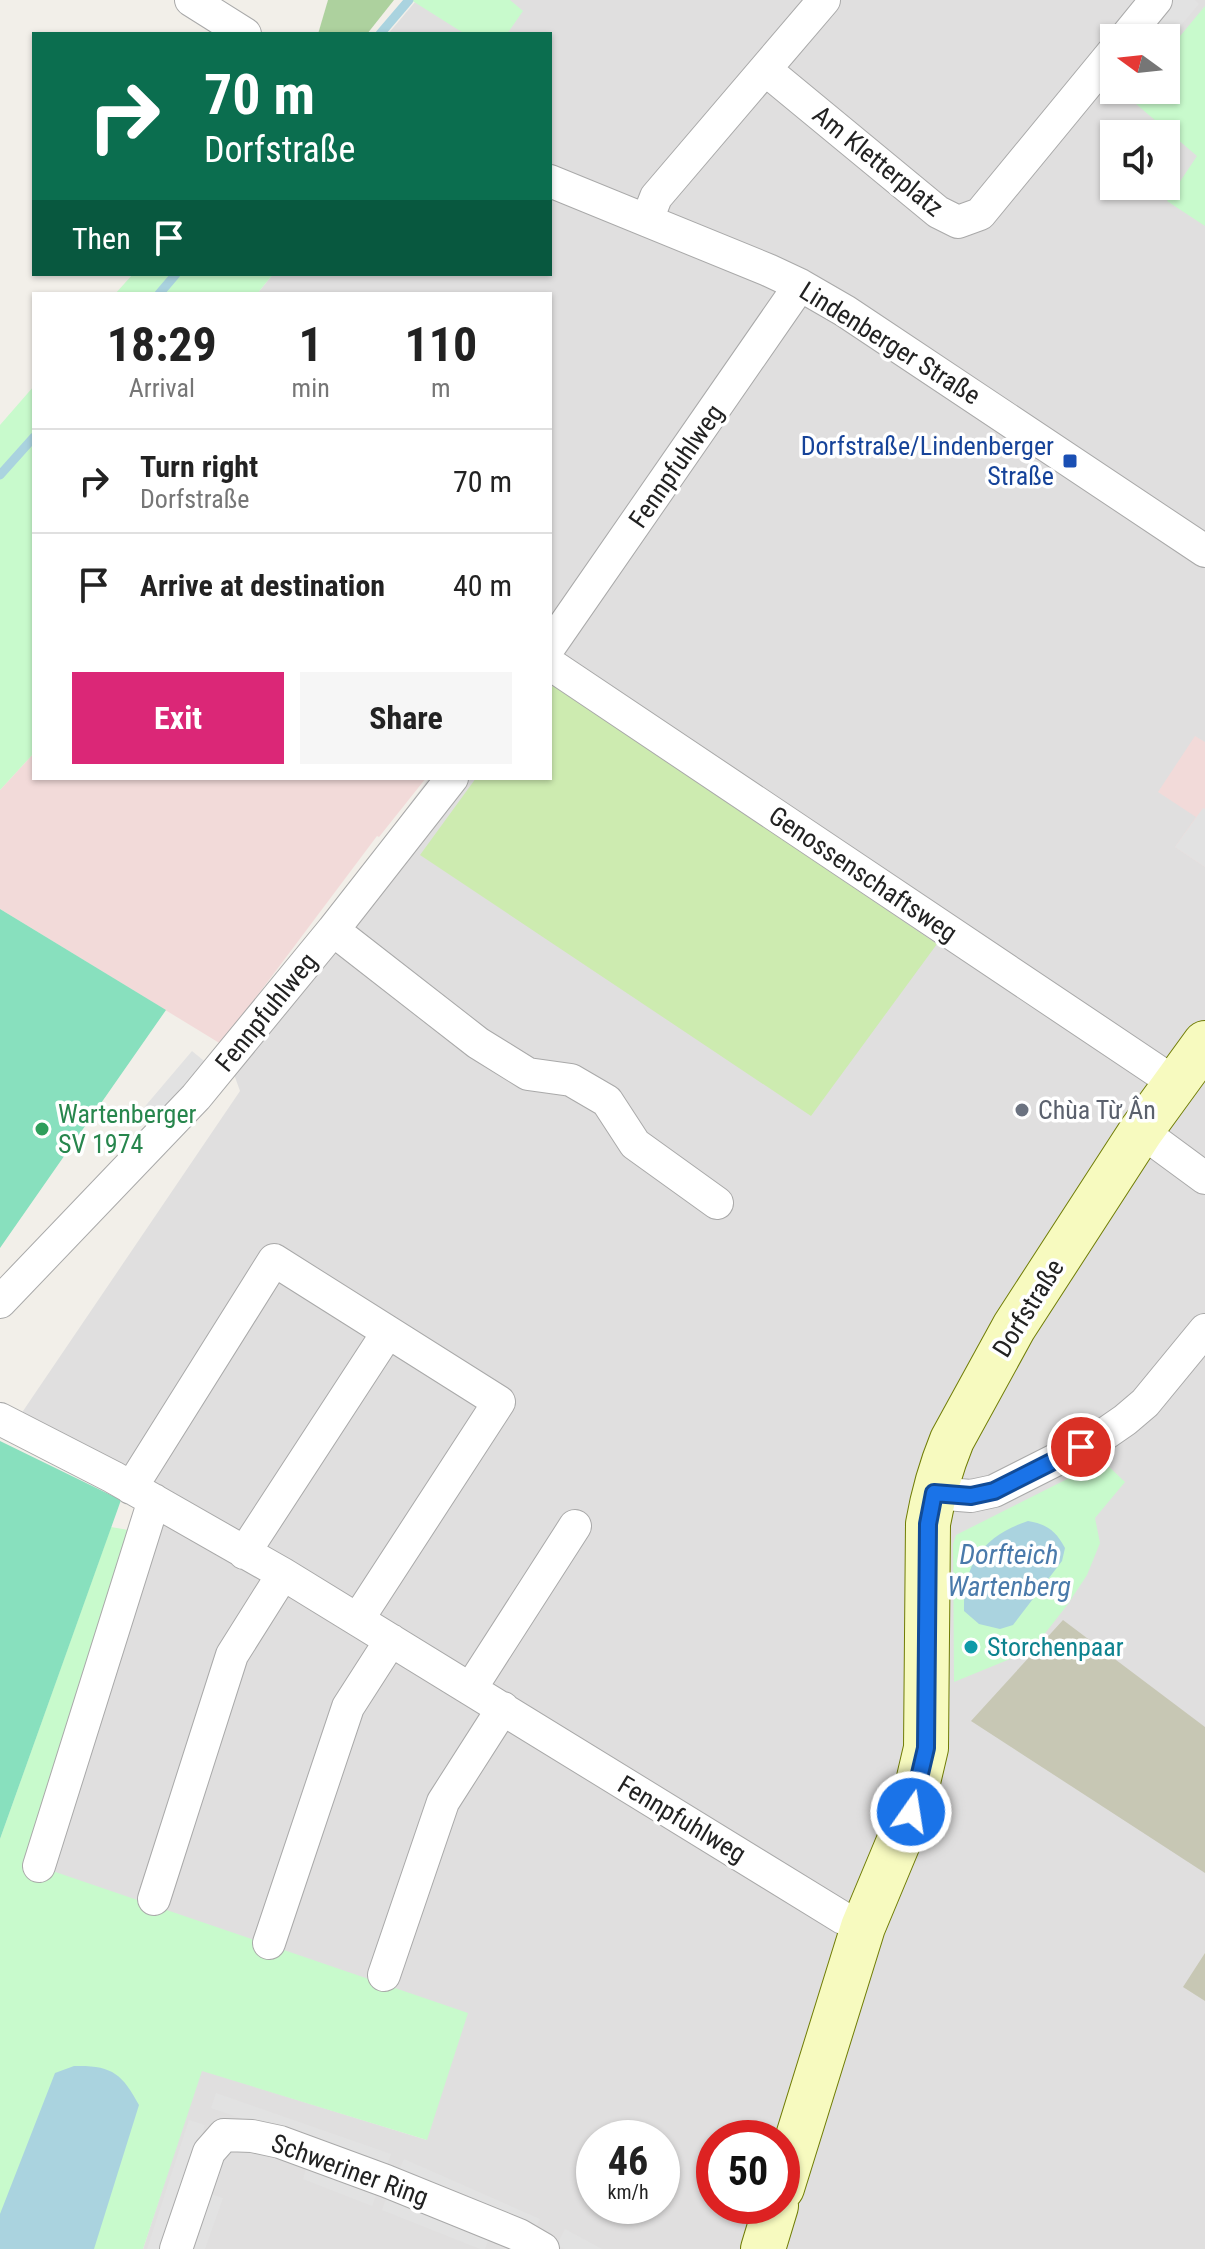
<!DOCTYPE html>
<html lang="en">
<head>
<meta charset="utf-8">
<style>
  :root { --surface:#fff; --page:#f6f6f6; --text:#222; --muted:#767676; --line:#e0e0e0; --accent:#db2777 }
  body { margin:0; font-family:"Roboto Condensed",sans-serif; background:var(--page); color:var(--text); height:100vh; display:flex; flex-direction:column; font-size:30px; white-space:nowrap }
  * { box-sizing:border-box; margin:0 }
  p { font-size:26px; color:var(--muted) }
  .icon { flex:none; width:44px; height:44px; fill:none; stroke:currentColor; stroke-width:2; stroke-linecap:round; stroke-linejoin:round }
  .map { position:relative; flex:1; overflow:hidden }
  .sheet { position:absolute; left:32px; top:292px; width:520px; height:488px; display:flex; flex-direction:column; background:var(--surface); border-radius:0px; box-shadow:0 2px 6px #0004 }
  .sheet>* { flex:none }
  .banner { position:absolute; left:32px; top:32px; width:520px; height:244px; border-radius:0px; box-shadow:0 2px 6px #0004; background:#0b6e4f; color:#fff; overflow:hidden }
  .needle { width:52px; rotate:285deg }
  .buttons { position:absolute; left:1100px; top:24px; display:grid; gap:16px }
  .buttons a { display:grid; place-items:center; width:80px; height:80px; border-radius:0px; background:var(--surface); box-shadow:0 2px 6px #0004; font-size:40px }
  .speed { position:absolute; left:576px; top:2120px; display:flex; gap:16px; font-size:40px; font-weight:700; text-align:center }
  .speed>* { display:grid; place-content:center; width:104px; height:104px; border-radius:50%; background:var(--surface); box-shadow:0 2px 6px #0004; line-height:1 }
  .speed small { font-size:20px; font-weight:400 }
  .speed .limit { border:12px solid #d22; background:#fff; color:#111 }
  .pin { position:absolute; display:grid; place-items:center; width:68px; height:68px; color:#fff; margin:-34px; border:4px solid #fff; border-radius:50%; box-shadow:0 2px 8px #0007 }
  .me { position:absolute; width:88px; margin:-44px; rotate:13deg; stroke-linejoin:round; filter:drop-shadow(0 0 6px #0008) }
  .turn { display:flex; align-items:center; gap:28px; height:168px; padding:0 40px; font-size:36px }
  .turn .icon { width:104px; height:104px; stroke-width:2.5 }
  .turn b { display:block; font-size:56px; line-height:68px }
  .then { display:flex; align-items:center; height:76px; padding:0 40px; background:#0003; gap:16px; font-size:30px }
  .eta { display:flex; justify-content:space-evenly; align-items:center; height:136px; text-align:center }
  .eta b { font-size:48px; font-weight:700; line-height:56px }
  .button { display:flex; gap:16px; margin-top:auto; padding:16px 40px }
  .button a { flex:1; height:92px; border-radius:0px; background:var(--accent); color:#fff; font-size:32px; font-weight:700; line-height:92px; text-align:center }
  .button a+a { background:var(--page); color:var(--text) }
  ul { padding:0; list-style:none }
  li { display:flex; align-items:center; gap:24px; height:104px; padding:0 40px; border-top:2px solid var(--line) }
  li div { flex:1 }
  li b { display:block; font-size:30px }
  li em { font-style:normal }
  .map>svg:first-child { display:block }
</style>
</head>
<body>
<div class="map">
<svg width="1205" height="2249" viewBox="0 0 1205 2249">
  <rect width="100%" height="100%" fill="#f2efe9"/>
  <path fill="#e0dfdf" fill-rule="evenodd" d="M 440,0 L 1205,0 L 1205,2249 L 143,2249 L 201,2070 L 427,2140 L 32,1864 L 148,1512 L 21,1414 L 240,1091 L 226,1052 L 429,778 L 550,778 L 550,294 L 257,294 L 273,274 L 550,274 L 550,34 L 388,34 L 415,2 ZM 1114,38 L 1166,38 L 1166,90 L 1114,90 ZM 1114,134 L 1166,134 L 1166,186 L 1114,186 ZM 594,2138 L 662,2138 L 662,2206 L 594,2206 ZM 714,2138 L 782,2138 L 782,2206 L 714,2206 Z"/>
  <path fill="#f2dad9" d="M 1195,736 L 1205,742 L 1205,867 L 1175,847 L 1196,817 L 1158,792 Z
    M 34,753 L 34,778 L 426,778 L 379,837 L 377,836 L 221,1044 L 0,909 L 0,790 Z"/>
  <path fill="#c7c7b4" d="M 1063,1620 L 1205,1727 L 1205,1873 L 971,1721 Z
    M 1205,1953 L 1205,2001 L 1183,1987 Z"/>
  <path fill="#cdebb0" d="M 555,686 L 937,944 L 811,1116 L 420,855 L 476,778 L 550,778 L 550,687 Z"/>
  <path fill="#add19e" d="M 328,0 L 394,0 L 367,34 L 318,34 Z"/>
  <path fill="#c8facc" d="M 411,0 L 510,0 L 523,11 L 507,34 L 465,34 Z
    M 1205,6 L 1205,226 L 1167,201 L 1197,156 L 1129,98 L 1135,90 L 1166,90 L 1166,53 Z
    M 133,274 L 273,274 L 257,294 L 115,294 Z
    M 34,386 L 34,753 L 0,790 L 0,425 Z
    M 1103,1461 L 1125,1482 L 1095,1518 L 1100,1543 L 1087,1575 L 1068,1604 L 1032,1650 L 954,1682 L 953,1544 L 956,1535 Z
    M 111,1527 L 140,1532 L 32,1864 L 468,2013 L 427,2140 L 202,2071 L 143,2249 L 0,2249 L 0,1839 Z"/>
  <path fill="#88e0be" d="M 0,909 L 166,1010 L 0,1248 Z
    M 0,1441 L 121,1500 L 0,1839 Z"/>
  <path fill="#e2e2e2" d="M 1174,0 L 1195,0 L 1199,4 L 1171,37 L 1155,23 Z
    M 1203,808 L 1205,809 L 1205,867 L 1175,847 Z
    M 192,1051 L 209,1065 L 152,1131 L 136,1117 Z
    M 216,2093 L 391,2154 L 386,2168 L 211,2108 Z
    M 189,2120 L 205,2125 L 164,2249 L 147,2249 Z
    M 404,2159 L 540,2219 L 533,2233 L 398,2173 Z
    M 307,2164 L 378,2190 L 372,2206 L 303,2179 Z
    M 207,2193 L 223,2198 L 205,2249 L 192,2249 Z
    M 388,2194 L 490,2235 L 485,2249 L 480,2249 L 382,2210 Z
    M 565,2229 L 602,2249 L 565,2249 L 557,2245 Z"/>
  <path fill="#aad3df" d="M 1028,1521 C 1047,1524 1056,1531 1065,1548 L 1062,1561 L 1013,1625 L 1000,1629 L 979,1624 L 964,1611 C 963,1564 983,1536 1028,1521 Z
    M 74,2066 C 111,2065 122,2073 139,2105 L 94,2249 L 0,2249 L 0,2214 L 55,2073 Z"/>
  <g fill="none" stroke-linecap="round" stroke-linejoin="round">
    <path stroke="#aad3df" stroke-width="9" d="M 380,34 L 409,0
      M 159,294 L 176,274
      M 0,475 L 34,437"/>
    <defs>
      <path id="minor" d="M 191,0 L 245,34
        M 1125,38 L 1156,0
        M 766,70 L 938,212 L 958,222 L 980,214 L 1114,51
        M 550,181 L 768,270 L 800,285 L 845,311 L 1205,551
        M 647,220 L 656,197 L 824,0
        M 550,646 L 800,285
        M 550,664 L 1175,1083
        M 333,930 L 478,1043 L 528,1074 L 571,1080 L 607,1101 L 635,1144 L 717,1203
        M 1141,1131 L 1205,1178
        M 0,1302 L 196,1097 L 333,930 L 452,778
        M 0,1419 L 113,1477 L 283,1574 L 843,1918 L 863,1927
        M 131,1488 L 274,1260 L 499,1402 L 358,1619
        M 934,1493 L 971,1496 L 994,1491 L 1099,1438 L 1125,1420 L 1145,1403 L 1205,1330
        M 244,1553 L 388,1332
        M 471,1688 L 575,1526
        M 39,1866 L 154,1500
        M 154,1899 L 232,1655 L 283,1574
        M 269,1943 L 348,1707 L 391,1640
        M 384,1975 L 443,1802 L 503,1708
        M 176,2249 L 209,2152 L 224,2135 L 252,2136 L 280,2142 L 386,2181 L 519,2235 L 543,2249"/>
      <path id="secondary" d="M 782,2188 L 863,1927 L 911,1812 L 926,1748 L 928,1524 C 933,1495 941,1467 952,1440 L 1014,1327 L 1141,1131 L 1205,1043
        M 763,2249 L 776,2206"/>
    </defs>
    <use href="#minor" stroke="#a9a9a9" stroke-width="34"/>
    <use href="#secondary" stroke="#707d05" stroke-width="46"/>
    <use href="#minor" stroke="#fff" stroke-width="32"/>
    <use href="#secondary" stroke="#f7fabf" stroke-width="44"/>
  </g>
  <g fill="none" stroke-linecap="round" stroke-linejoin="round">
    <defs>
      <path id="route" d="M 911,1812 L 926,1748 L 928,1524 L 934,1493 L 971,1496 L 994,1491 L 1081,1447"/>
    </defs>
    <use href="#route" stroke="#114b97" stroke-width="20"/>
    <use href="#route" stroke="#1a73e8" stroke-width="14"/>
  </g>
  <rect fill="#1a4fb4" stroke="#fff" stroke-width="3" x="1062" y="453" width="16" height="16" rx="4"/>
  <circle fill="#6b7280" stroke="#fff" stroke-width="3" cx="1022" cy="1110" r="8"/>
  <circle fill="#2e9e5b" stroke="#fff" stroke-width="3" cx="42" cy="1129" r="8"/>
  <circle fill="#0f9aa8" stroke="#fff" stroke-width="3" cx="971" cy="1647" r="8"/>
  <g text-anchor="middle" stroke-width="7" stroke-linejoin="round" paint-order="stroke">
    <g font-size="26" fill="#222" stroke="#fff">
      <text transform="translate(878 161) rotate(39)" y="9">Am Kletterplatz</text>
      <text transform="translate(890 343) rotate(32)" y="9">Lindenberger Straße</text>
      <text transform="translate(676 466) rotate(-55)" y="9">Fennpfuhlweg</text>
      <text transform="translate(863 874) rotate(34)" y="9">Genossenschaftsweg</text>
      <text transform="translate(266 1012) rotate(-51)" y="9">Fennpfuhlweg</text>
      <text transform="translate(1028 1308) rotate(-58)" y="9">Dorfstraße</text>
      <text transform="translate(682 1819) rotate(31)" y="9">Fennpfuhlweg</text>
      <text transform="translate(350 2170) rotate(20)" y="9">Schweriner Ring</text>
    </g>
    <g font-size="26" fill="#164399" stroke="#fff" text-anchor="end">
      <text x="1054" y="455">Dorfstraße/Lindenberger<tspan x="1054" dy="30">Straße</tspan></text>
    </g>
    <g font-size="26" fill="#5b616d" stroke="#fff" text-anchor="start">
      <text x="1038" y="1119">Chùa Từ Ân</text>
    </g>
    <g font-size="26" fill="#27864d" stroke="#fff" text-anchor="start">
      <text x="58" y="1123">Wartenberger<tspan x="58" dy="30">SV 1974</tspan></text>
    </g>
    <g font-size="26" fill="#0d838f" stroke="#fff" text-anchor="start">
      <text x="987" y="1656">Storchenpaar</text>
    </g>
    <g font-size="28" font-style="italic" fill="#4a7aab" stroke="#fff">
      <text x="1009" y="1564">Dorfteich<tspan x="1009" dy="32">Wartenberg</tspan></text>
    </g>
  </g>
</svg>
<div class="buttons">
<a><svg class="needle" viewBox="-14 -14 28 28"><path d="M0-13l5 13h-10z" fill="#e53935"/><path d="M0 13l5-13h-10z" fill="#767676"/></svg></a>
<a><svg class="icon" aria-label="sound" viewBox="0 0 24 24"><path d="M4 9h4l5-4v14l-5-4H4zM17 9q2 3 0 6"/></svg></a>
</div>
<div class="speed"><div>46<small>km/h</small></div><div class="limit">50</div></div>
<div class="pin" style="left:1081px;top:1447px;background:#d93025"><svg class="icon" aria-label="arrive" viewBox="0 0 24 24"><path d="M6 21V4h12l-3 4 3 4H6"/></svg></div>
<svg class="me" style="left:911px;top:1812px" viewBox="-20 -20 40 40"><circle r="17" fill="#1a73e8" stroke="#fff" stroke-width="3"/><path d="M0-11L8 9 0 5-8 9z" fill="#fff"/></svg>
<div class="banner">
<div class="turn"><svg class="icon" aria-label="right" viewBox="0 0 24 24"><path d="M7 20v-9h11M14 6l5 5-5 5"/></svg><div><b>70 m</b>Dorfstraße</div></div>
<div class="then">Then<svg class="icon" aria-label="arrive" viewBox="0 0 24 24"><path d="M6 21V4h12l-3 4 3 4H6"/></svg></div>
</div>
<section class="sheet">
<div class="eta">
<div><b>18:29</b><p>Arrival</p></div>
<div><b>1</b><p>min</p></div>
<div><b>110</b><p>m</p></div>
</div>
<ul>
<li><svg class="icon" aria-label="right" viewBox="0 0 24 24"><path d="M7 20v-9h11M14 6l5 5-5 5"/></svg><div><b>Turn right</b><p>Dorfstraße</p></div><em>70 m</em></li>
<li><svg class="icon" aria-label="arrive" viewBox="0 0 24 24"><path d="M6 21V4h12l-3 4 3 4H6"/></svg><div><b>Arrive at destination</b></div><em>40 m</em></li>
</ul>
<div class="button"><a>Exit</a><a>Share</a></div>
</section>
</div>
</body>
</html>
